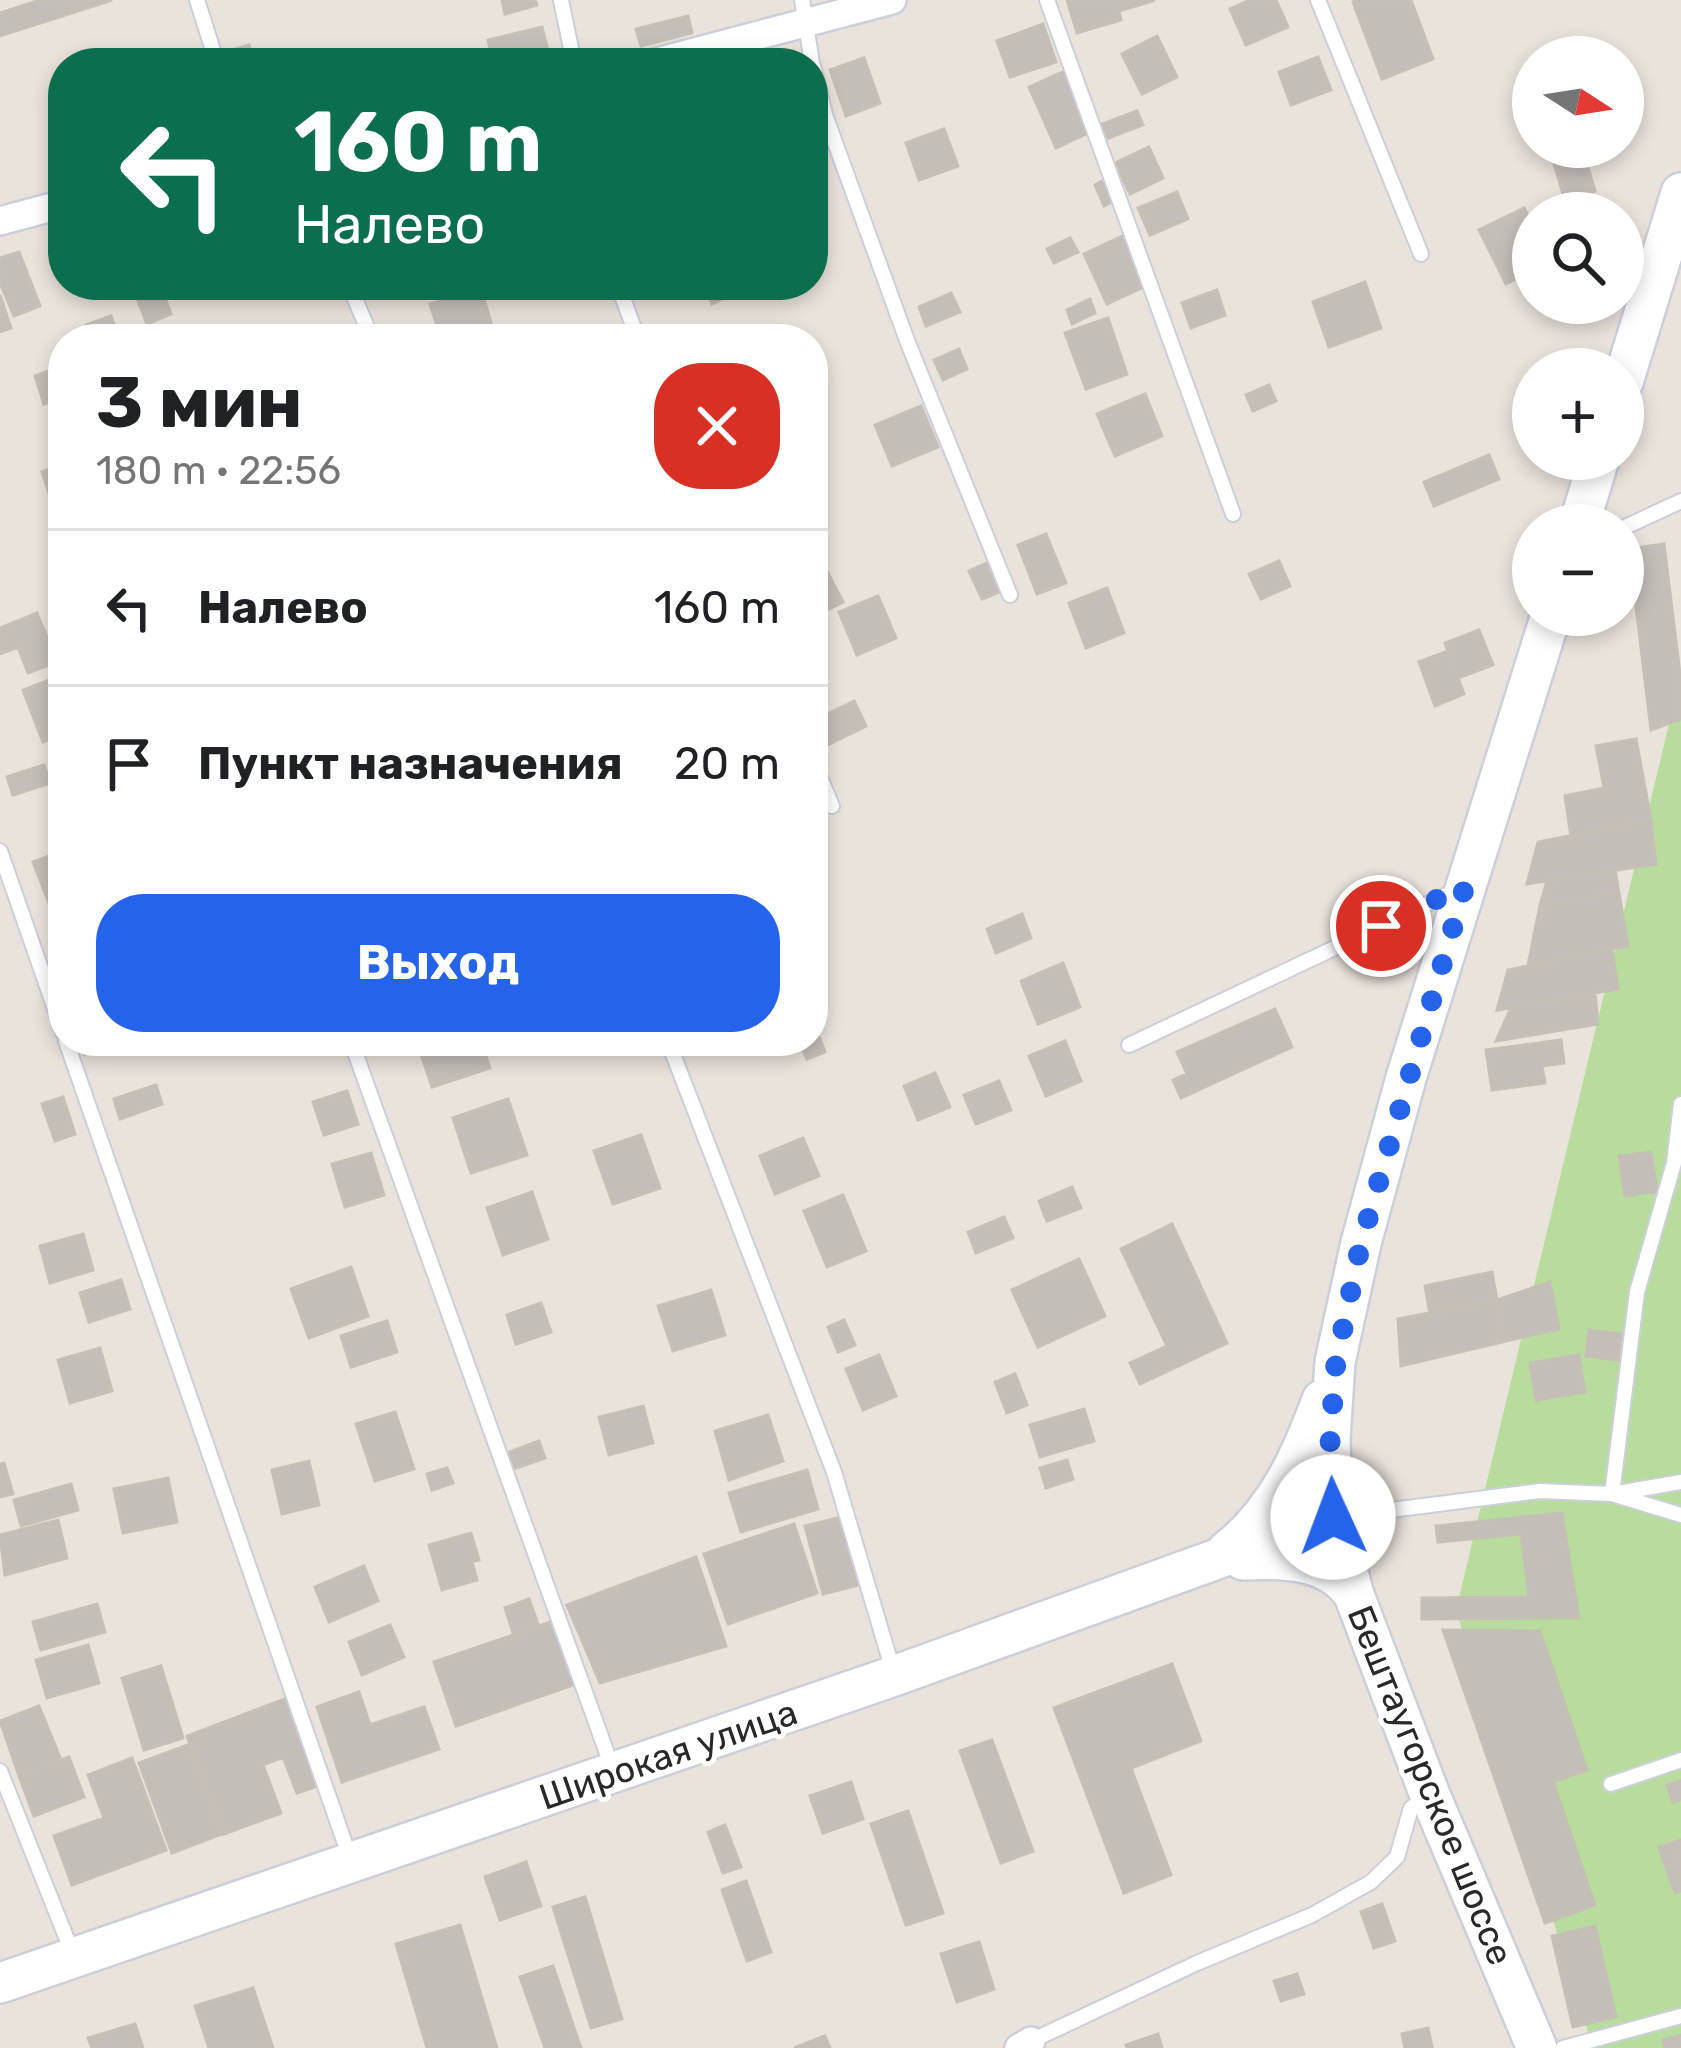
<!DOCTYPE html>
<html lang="ru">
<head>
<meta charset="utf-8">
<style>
  :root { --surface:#fff; --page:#f6f6f6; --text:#202124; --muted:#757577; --line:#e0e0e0; --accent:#2563eb }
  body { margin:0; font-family:Rubik,sans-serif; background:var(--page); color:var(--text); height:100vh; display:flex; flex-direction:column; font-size:45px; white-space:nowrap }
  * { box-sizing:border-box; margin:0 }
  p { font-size:39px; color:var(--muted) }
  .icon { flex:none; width:66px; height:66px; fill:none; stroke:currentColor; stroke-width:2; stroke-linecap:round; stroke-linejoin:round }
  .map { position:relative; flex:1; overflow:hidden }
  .panel { position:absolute; left:48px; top:324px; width:780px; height:732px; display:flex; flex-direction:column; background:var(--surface); border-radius:48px; box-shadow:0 6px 18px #0003 }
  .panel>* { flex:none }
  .guide { position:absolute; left:48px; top:48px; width:780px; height:252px; border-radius:48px; box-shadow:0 6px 18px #0003; background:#0b6e4f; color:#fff; overflow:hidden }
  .needle { width:78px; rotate:102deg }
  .buttons { position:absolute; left:1512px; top:36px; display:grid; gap:24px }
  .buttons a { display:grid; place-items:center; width:132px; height:132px; border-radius:50%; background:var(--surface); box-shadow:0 6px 18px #0003; font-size:60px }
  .pin { position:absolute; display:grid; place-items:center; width:102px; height:102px; color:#fff; margin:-51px; border:6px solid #fff; border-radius:50%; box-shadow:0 3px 12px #0007 }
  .me { position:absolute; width:132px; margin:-66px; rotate:358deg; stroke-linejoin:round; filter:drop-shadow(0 0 9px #0008) }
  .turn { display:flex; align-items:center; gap:42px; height:252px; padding:0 48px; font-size:54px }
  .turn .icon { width:156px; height:156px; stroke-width:2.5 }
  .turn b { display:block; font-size:84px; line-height:102px }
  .round { display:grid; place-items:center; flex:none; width:126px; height:126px; border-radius:48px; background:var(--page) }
  .overview { display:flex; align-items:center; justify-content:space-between; height:204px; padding:0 48px }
  h1 { font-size:72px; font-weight:700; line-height:90px }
  .action { display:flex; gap:24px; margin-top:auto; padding:24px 48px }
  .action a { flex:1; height:138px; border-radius:48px; background:var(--accent); color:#fff; font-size:48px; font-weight:700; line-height:138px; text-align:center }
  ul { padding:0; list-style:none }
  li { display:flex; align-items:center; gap:36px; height:156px; padding:0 48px; border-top:3px solid var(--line) }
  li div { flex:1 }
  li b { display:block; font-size:45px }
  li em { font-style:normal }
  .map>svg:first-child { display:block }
</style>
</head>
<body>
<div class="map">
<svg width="1681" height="2048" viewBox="0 0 1681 2048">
  <rect width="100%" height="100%" fill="#eae3dc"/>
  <path fill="#b8dc9e" d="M 1681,674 L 1681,2048 L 1593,2048 L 1456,1610 Z"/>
  <path fill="#c3beb8" stroke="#c5bfb6" stroke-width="3" d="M 40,0 L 112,0 L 0,36 L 0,13 Z
    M 502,0 L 535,0 L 537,5 L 505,14 Z
    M 1067,0 L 1155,0 L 1119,11 L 1121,20 L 1077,33 Z
    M 1250,0 L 1276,0 L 1288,27 L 1246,45 L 1230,9 Z
    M 1358,0 L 1411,0 L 1433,59 L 1382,79 L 1353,2 Z
    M 688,16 L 692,33 L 641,46 L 636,29 Z
    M 1043,24 L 1056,62 L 1010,77 L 997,41 Z
    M 542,27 L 550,58 L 531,63 L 493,63 L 488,40 Z
    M 1157,36 L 1177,77 L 1142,94 L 1122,54 Z
    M 249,45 L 254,63 L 236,63 L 232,50 Z
    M 1318,57 L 1331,90 L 1291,105 L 1279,72 Z
    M 864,58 L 880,103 L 846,116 L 830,70 Z
    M 1065,71 L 1092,131 L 1056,148 L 1029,87 Z
    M 1137,111 L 1143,125 L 1108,138 L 1102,124 Z
    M 944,129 L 958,166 L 919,180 L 906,143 Z
    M 1149,147 L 1163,178 L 1130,194 L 1115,163 Z
    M 1584,154 L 1595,191 L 1565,201 L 1554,163 Z
    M 1112,176 L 1122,197 L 1104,206 L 1095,185 Z
    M 1177,192 L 1188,219 L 1150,235 L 1138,208 Z
    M 1524,208 L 1533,225 L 1533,270 L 1506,284 L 1479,230 Z
    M 1127,234 L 1150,284 L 1107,304 L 1084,254 Z
    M 1070,238 L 1078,252 L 1054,263 L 1047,249 Z
    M 19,252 L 40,306 L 14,316 L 0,283 L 0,258 Z
    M 1365,282 L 1381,328 L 1329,347 L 1313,302 Z
    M 132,285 L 160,285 L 171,314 L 147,324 Z
    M 704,285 L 752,285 L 712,304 Z
    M 481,289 L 496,339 L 441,339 L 430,304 Z
    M 1217,290 L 1225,315 L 1191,328 L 1182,303 Z
    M 951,293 L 960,312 L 926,326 L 919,307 Z
    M 0,295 L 11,328 L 0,332 Z
    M 1090,299 L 1095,313 L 1072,324 L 1067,310 Z
    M 111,316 L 119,339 L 90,339 L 86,325 Z
    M 1108,318 L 1127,374 L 1086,389 L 1065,333 Z
    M 959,349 L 967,369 L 943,380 L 934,360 Z
    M 52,370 L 61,398 L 44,404 L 35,376 Z
    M 1269,385 L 1276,401 L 1253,411 L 1246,395 Z
    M 1145,394 L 1162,436 L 1115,456 L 1097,414 Z
    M 921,406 L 938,447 L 892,466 L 875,425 Z
    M 1489,455 L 1499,479 L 1434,506 L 1424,482 Z
    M 63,465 L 63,511 L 56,514 L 42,472 Z
    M 1046,534 L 1066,583 L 1037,594 L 1018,545 Z
    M 1664,544 L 1681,682 L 1681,719 L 1651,730 L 1629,549 Z
    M 1279,561 L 1290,586 L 1261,599 L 1249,574 Z
    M 987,563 L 999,592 L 982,599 L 969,571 Z
    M 824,565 L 843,602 L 819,614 L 813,602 L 813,571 Z
    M 1107,588 L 1124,633 L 1086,648 L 1069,603 Z
    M 878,596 L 896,638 L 857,655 L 839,612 Z
    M 37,613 L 57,662 L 28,673 L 18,647 L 0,654 L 0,628 Z
    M 1479,630 L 1493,665 L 1458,678 L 1445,643 Z
    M 1448,651 L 1464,694 L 1435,706 L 1419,662 Z
    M 57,677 L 63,695 L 63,734 L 43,742 L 23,690 Z
    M 854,701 L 866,726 L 821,748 L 813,721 Z
    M 1636,739 L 1651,820 L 1571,837 L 1565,796 L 1604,788 L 1596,746 Z
    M 44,765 L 50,783 L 13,795 L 7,777 Z
    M 1651,820 L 1656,864 L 1527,884 L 1538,842 Z
    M 63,851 L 63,898 L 49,903 L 33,862 Z
    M 1615,870 L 1619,893 L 1540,905 L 1547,881 Z
    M 1619,893 L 1628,946 L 1528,965 L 1540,905 Z
    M 1022,914 L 1031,938 L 996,953 L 987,929 Z
    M 1612,949 L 1618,989 L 1497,1010 L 1508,970 Z
    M 1063,963 L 1080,1007 L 1038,1024 L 1021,981 Z
    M 1595,992 L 1598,1024 L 1496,1041 L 1511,1008 Z
    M 1275,1009 L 1292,1047 L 1181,1098 L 1173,1080 L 1187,1074 L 1177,1052 Z
    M 816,1029 L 825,1052 L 807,1059 L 799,1041 L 813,1041 Z
    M 1561,1040 L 1564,1063 L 1542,1066 L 1545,1083 L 1492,1090 L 1486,1050 Z
    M 81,1041 L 118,1041 L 118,1042 L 85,1054 Z
    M 472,1041 L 481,1041 L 490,1068 L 432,1087 L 422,1057 Z
    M 1065,1041 L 1081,1081 L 1046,1096 L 1029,1056 Z
    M 935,1073 L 950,1107 L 918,1120 L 904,1086 Z
    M 999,1081 L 1011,1110 L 976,1124 L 964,1095 Z
    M 156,1085 L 162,1104 L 120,1119 L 114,1099 Z
    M 347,1091 L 358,1124 L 324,1135 L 313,1102 Z
    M 63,1097 L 75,1134 L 55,1141 L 42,1104 Z
    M 508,1099 L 527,1155 L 471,1173 L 453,1118 Z
    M 641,1135 L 660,1188 L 613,1204 L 594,1151 Z
    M 803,1138 L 819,1176 L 775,1194 L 760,1156 Z
    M 1651,1152 L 1657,1191 L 1625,1196 L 1619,1156 Z
    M 371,1153 L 384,1195 L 345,1207 L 332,1164 Z
    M 1072,1187 L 1081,1208 L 1047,1221 L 1039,1201 Z
    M 532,1192 L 548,1239 L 503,1255 L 487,1208 Z
    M 843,1195 L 866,1251 L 827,1267 L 804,1211 Z
    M 1004,1217 L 1013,1238 L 976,1253 L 968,1232 Z
    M 1172,1224 L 1227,1343 L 1140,1384 L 1130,1363 L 1167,1346 L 1121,1249 Z
    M 83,1234 L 93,1270 L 50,1283 L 40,1246 Z
    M 1079,1259 L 1105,1316 L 1038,1347 L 1012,1290 Z
    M 351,1267 L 368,1316 L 309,1338 L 291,1289 Z
    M 1492,1272 L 1497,1300 L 1430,1315 L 1425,1286 Z
    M 121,1280 L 130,1309 L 89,1322 L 80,1293 Z
    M 1550,1282 L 1559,1329 L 1502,1342 L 1497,1300 Z
    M 711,1290 L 725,1335 L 673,1351 L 658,1306 Z
    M 1497,1300 L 1502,1342 L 1401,1366 L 1398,1319 Z
    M 541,1303 L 551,1332 L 516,1344 L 507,1315 Z
    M 844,1320 L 855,1345 L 838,1352 L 828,1327 Z
    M 387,1321 L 397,1352 L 351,1367 L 341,1336 Z
    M 1589,1330 L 1621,1334 L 1618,1360 L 1586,1356 Z
    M 100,1348 L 112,1391 L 70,1403 L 58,1360 Z
    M 879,1355 L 896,1396 L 863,1410 L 846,1369 Z
    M 1579,1355 L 1585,1392 L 1536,1400 L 1530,1363 Z
    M 1015,1374 L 1027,1405 L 1007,1413 L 995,1382 Z
    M 643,1406 L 653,1443 L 609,1455 L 599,1417 Z
    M 1084,1409 L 1094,1441 L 1040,1457 L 1030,1425 Z
    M 395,1412 L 414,1469 L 375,1481 L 356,1424 Z
    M 768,1415 L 783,1461 L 729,1480 L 715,1431 Z
    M 539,1441 L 545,1458 L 510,1470 L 504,1454 Z
    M 1067,1460 L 1073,1479 L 1046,1488 L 1040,1468 Z
    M 309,1461 L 319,1505 L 282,1514 L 272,1470 Z
    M 4,1463 L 13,1494 L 0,1497 L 0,1464 Z
    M 447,1468 L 453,1483 L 432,1490 L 427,1474 Z
    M 807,1470 L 818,1509 L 741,1532 L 729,1493 Z
    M 168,1478 L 177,1522 L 123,1533 L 114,1489 Z
    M 71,1484 L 78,1510 L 21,1526 L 14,1500 Z
    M 1562,1513 L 1579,1618 L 1422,1619 L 1422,1598 L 1529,1597 L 1521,1534 L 1438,1542 L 1436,1526 Z
    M 841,1517 L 859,1585 L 823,1594 L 805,1526 Z
    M 58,1520 L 67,1558 L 5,1575 L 0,1535 Z
    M 794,1524 L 817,1593 L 728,1624 L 704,1554 Z
    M 471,1533 L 479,1560 L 472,1562 L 477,1580 L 442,1590 L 429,1545 Z
    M 696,1557 L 726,1646 L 600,1683 L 567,1605 Z
    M 364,1566 L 378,1601 L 329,1622 L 315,1587 Z
    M 529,1599 L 538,1624 L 513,1633 L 505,1608 Z
    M 97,1604 L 105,1632 L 41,1650 L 33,1622 Z
    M 551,1622 L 573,1685 L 456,1726 L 434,1662 Z
    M 390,1625 L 404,1657 L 362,1675 L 349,1642 Z
    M 1443,1630 L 1540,1631 L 1587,1770 L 1553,1782 L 1595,1905 L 1545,1923 Z
    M 88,1645 L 99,1683 L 47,1698 L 36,1660 Z
    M 1172,1664 L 1201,1741 L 1131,1768 L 1171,1875 L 1124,1893 L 1054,1708 Z
    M 161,1666 L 183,1738 L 144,1750 L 122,1678 Z
    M 359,1692 L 370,1725 L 424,1707 L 439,1749 L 342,1782 L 317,1707 Z
    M 285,1699 L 317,1786 L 297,1793 L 283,1757 L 263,1765 L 281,1813 L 224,1834 L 187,1736 Z
    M 39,1706 L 61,1760 L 19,1776 L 0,1721 Z
    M 992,1740 L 1033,1851 L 1001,1863 L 960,1751 Z
    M 188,1745 L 222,1834 L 172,1853 L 139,1763 Z
    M 69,1757 L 84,1797 L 34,1816 L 19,1776 Z
    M 132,1758 L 166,1850 L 72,1885 L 54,1836 L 104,1818 L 88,1775 Z
    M 1681,1781 L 1681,1799 L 1673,1802 L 1667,1785 Z
    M 851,1782 L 863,1819 L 823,1833 L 810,1796 Z
    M 908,1811 L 943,1913 L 906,1925 L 871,1824 Z
    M 725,1825 L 741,1867 L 723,1873 L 708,1832 Z
    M 1681,1840 L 1681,1891 L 1675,1893 L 1659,1847 Z
    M 526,1862 L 541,1906 L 500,1920 L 485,1877 Z
    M 746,1881 L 771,1952 L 747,1961 L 722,1890 Z
    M 585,1897 L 622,2019 L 591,2028 L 553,1907 Z
    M 1382,1904 L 1395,1941 L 1374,1948 L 1361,1912 Z
    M 460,1925 L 497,2048 L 427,2048 L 396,1944 Z
    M 1595,1926 L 1616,2017 L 1573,2027 L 1552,1936 Z
    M 979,1942 L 994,1989 L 957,2002 L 941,1954 Z
    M 553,1966 L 581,2048 L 545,2048 L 520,1977 Z
    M 1297,1974 L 1304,1994 L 1281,2001 L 1274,1981 Z
    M 253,1988 L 273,2048 L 209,2048 L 195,2006 Z
    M 135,2024 L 143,2048 L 92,2048 L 88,2038 Z
    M 1428,2028 L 1432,2047 L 1405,2048 L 1402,2034 Z
    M 1158,2034 L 1162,2048 L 1127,2048 L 1126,2045 Z
    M 1681,2035 L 1681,2048 L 1665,2048 L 1663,2040 Z
    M 825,2036 L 830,2048 L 794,2048 Z"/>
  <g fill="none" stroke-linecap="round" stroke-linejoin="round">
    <defs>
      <path id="service" d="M 197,0 L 217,63
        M 561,0 L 574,63
        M 802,0 L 812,63
        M 1047,0 L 1233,514
        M 1318,0 L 1421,254
        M 813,66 L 825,115 L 908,343 L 1010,595
        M 349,285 L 372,339
        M 618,285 L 638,339
        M 1623,528 L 1681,501
        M 813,761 L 832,806
        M 0,851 L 63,1032
        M 66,1041 L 350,1858
        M 351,1041 L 613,1770
        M 668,1041 L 834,1472 L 894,1674
        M 1129,1045 L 1455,891
        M 1681,1104 L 1674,1163 L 1637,1292 L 1612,1494 L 1681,1482
        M 1337,1517 L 1540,1491 L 1612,1494 L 1681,1515
        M 0,1771 L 72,1952
        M 1611,1784 L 1681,1760
        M 1031,2041 L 1197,1963 L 1312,1915 L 1371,1882 L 1397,1857 L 1411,1808 L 1426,1798
        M 1563,2048 L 1681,2016"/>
      <path id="minor" d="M 653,63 L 892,0
        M 0,221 L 63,204
        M 1019,2048 L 1031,2041"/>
      <path id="secondary" d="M 1623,382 L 1681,193
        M 1579,525 L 1599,459
        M 1227,1551 C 1276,1513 1301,1457 1322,1400
        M 1243,1560 C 1283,1558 1330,1558 1354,1595
        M 0,1983 L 894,1676 L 1333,1517
        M 1537,2048 L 1430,1795 L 1354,1595 L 1333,1517 L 1330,1438 L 1335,1362 L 1361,1243 L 1406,1078 L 1551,615"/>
    </defs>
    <use href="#service" stroke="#cbcfda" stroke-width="18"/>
    <use href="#minor" stroke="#cbcfda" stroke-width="32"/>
    <use href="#secondary" stroke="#cbcfda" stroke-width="44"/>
    <use href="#service" stroke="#fff" stroke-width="14"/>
    <use href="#minor" stroke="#fff" stroke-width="27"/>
    <use href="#secondary" stroke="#fff" stroke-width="39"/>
  </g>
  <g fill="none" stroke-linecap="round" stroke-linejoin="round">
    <path stroke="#2563eb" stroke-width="21" stroke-dasharray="0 37.8" d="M 1333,1517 L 1330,1438 L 1336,1362 L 1361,1243 L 1465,886 L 1381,926"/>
  </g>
  <g text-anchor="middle" stroke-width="10" stroke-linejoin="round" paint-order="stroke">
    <g font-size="36" fill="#292929" stroke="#fff">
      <text transform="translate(668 1754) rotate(-19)" y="13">Широкая улица</text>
      <text transform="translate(1431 1785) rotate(68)" y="13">Бештаугорское шоссе</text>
    </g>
  </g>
</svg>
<div class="buttons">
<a><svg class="needle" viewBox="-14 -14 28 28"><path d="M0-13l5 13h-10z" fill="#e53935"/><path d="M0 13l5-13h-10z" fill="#757577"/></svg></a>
<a><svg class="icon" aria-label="search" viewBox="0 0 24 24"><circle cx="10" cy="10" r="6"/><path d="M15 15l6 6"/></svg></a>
<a>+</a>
<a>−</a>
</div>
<div class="pin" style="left:1381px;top:926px;background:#d93025"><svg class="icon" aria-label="arrive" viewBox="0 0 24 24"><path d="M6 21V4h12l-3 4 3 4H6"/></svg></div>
<svg class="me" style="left:1333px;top:1517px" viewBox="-20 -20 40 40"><circle r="19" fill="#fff"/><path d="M0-13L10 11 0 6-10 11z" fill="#2563eb"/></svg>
<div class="guide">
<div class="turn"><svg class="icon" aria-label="left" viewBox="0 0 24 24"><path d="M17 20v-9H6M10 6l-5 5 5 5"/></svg><div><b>160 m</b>Налево</div></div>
</div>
<section class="panel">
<div class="overview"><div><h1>3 мин</h1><p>180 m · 22:56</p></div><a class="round" style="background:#d93025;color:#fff"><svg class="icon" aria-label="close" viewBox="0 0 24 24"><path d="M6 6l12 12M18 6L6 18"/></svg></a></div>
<ul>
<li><svg class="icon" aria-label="left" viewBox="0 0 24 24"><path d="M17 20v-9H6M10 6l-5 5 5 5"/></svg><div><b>Налево</b></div><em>160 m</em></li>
<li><svg class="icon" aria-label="arrive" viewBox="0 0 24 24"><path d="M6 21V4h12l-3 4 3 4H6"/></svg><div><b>Пункт назначения</b></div><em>20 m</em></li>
</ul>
<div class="action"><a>Выход</a></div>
</section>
</div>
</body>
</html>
